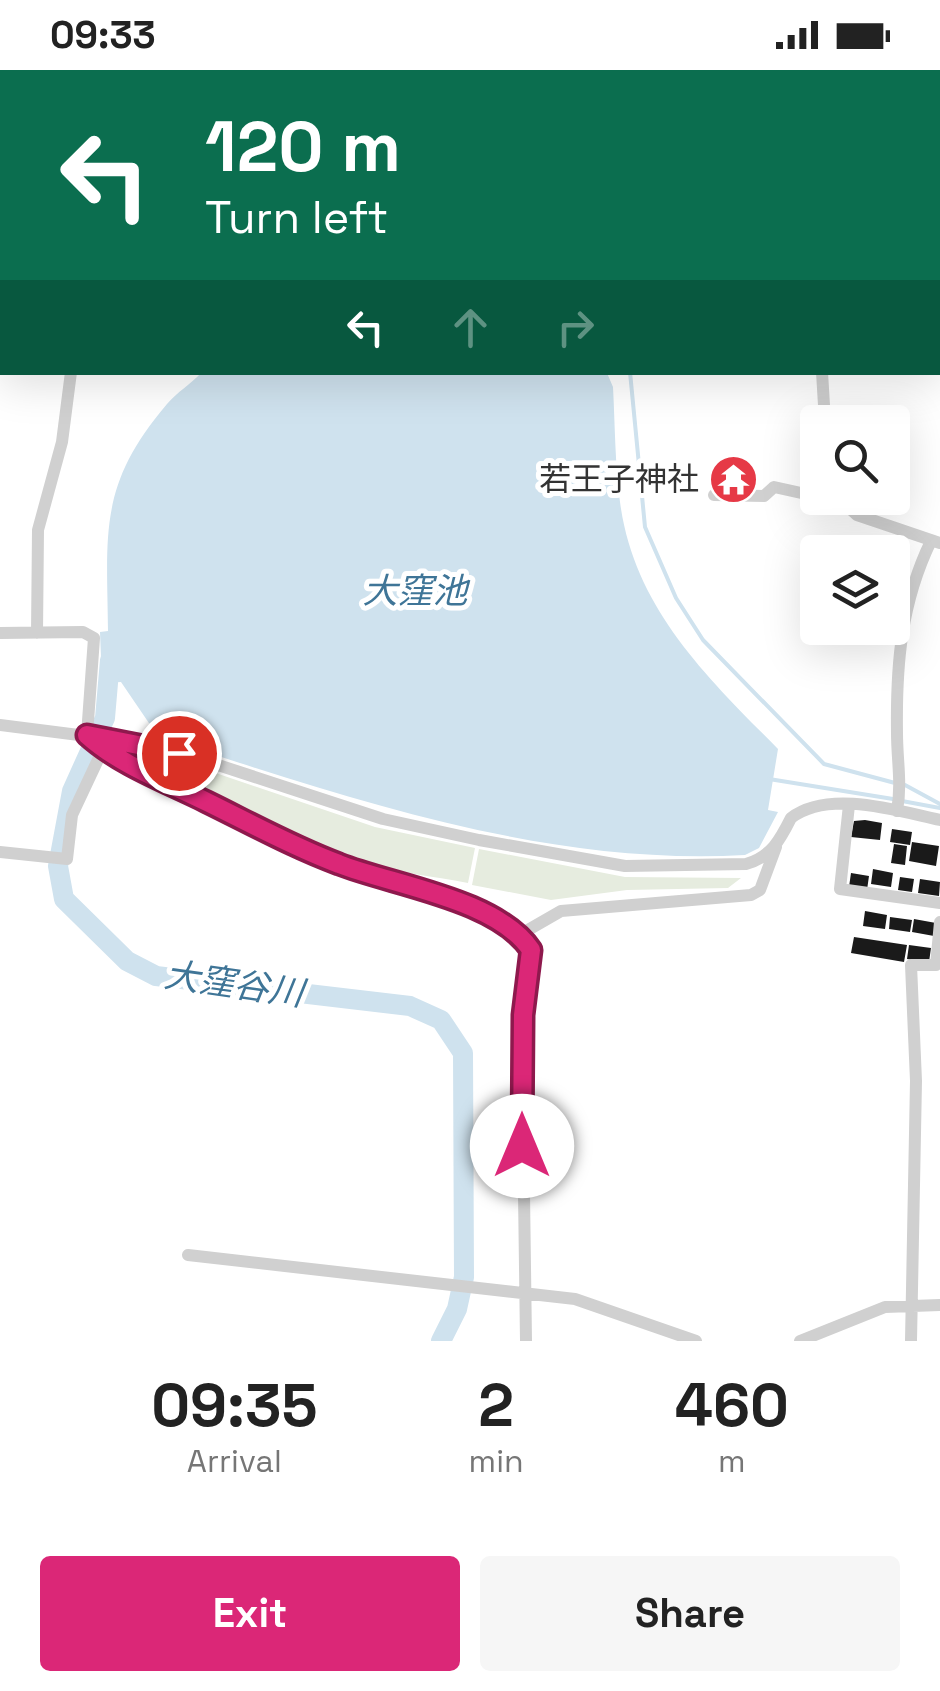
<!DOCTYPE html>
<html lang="en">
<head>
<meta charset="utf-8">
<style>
  :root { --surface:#fff; --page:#f6f6f6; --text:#222; --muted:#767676; --accent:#db2777 }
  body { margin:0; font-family:"Space Grotesk","Noto Sans JP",sans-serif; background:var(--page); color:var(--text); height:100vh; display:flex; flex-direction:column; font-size:38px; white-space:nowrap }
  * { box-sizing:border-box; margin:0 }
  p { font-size:32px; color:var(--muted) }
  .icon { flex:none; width:55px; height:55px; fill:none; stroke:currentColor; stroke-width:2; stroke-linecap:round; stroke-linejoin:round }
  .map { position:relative; height:1271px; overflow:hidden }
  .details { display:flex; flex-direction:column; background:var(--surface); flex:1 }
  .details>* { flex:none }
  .top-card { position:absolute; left:0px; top:0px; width:940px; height:305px; box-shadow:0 10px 40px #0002; background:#0b6e4f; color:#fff; overflow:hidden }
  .fabs { position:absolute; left:800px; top:335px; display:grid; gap:20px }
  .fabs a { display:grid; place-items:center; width:110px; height:110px; border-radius:10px; background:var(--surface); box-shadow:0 10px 40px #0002; font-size:50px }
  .pin { position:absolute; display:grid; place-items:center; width:85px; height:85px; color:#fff; margin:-42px; border:5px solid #fff; border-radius:50%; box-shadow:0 2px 10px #0007 }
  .me { position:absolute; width:110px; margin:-55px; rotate:0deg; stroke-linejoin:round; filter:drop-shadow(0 0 8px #0008) }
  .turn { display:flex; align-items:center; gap:35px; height:210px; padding:0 40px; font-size:45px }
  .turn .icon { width:130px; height:130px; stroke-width:2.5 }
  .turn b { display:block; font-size:70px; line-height:85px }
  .lanes { display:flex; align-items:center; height:95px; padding:0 40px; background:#0003; justify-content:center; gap:50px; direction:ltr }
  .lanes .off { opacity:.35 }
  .eta { display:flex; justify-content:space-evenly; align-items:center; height:170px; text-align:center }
  .eta b { font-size:60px; font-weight:600; line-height:70px }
  .primary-button { display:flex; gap:20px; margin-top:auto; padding:20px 40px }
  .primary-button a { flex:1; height:115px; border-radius:10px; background:var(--accent); color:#fff; font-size:40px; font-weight:600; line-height:115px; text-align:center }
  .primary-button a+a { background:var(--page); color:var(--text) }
  .status { display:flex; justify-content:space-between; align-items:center; height:70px; padding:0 50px; background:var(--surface); direction:ltr }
  .status svg { height:28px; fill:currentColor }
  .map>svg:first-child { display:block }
</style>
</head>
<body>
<div class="status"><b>09:33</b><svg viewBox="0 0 49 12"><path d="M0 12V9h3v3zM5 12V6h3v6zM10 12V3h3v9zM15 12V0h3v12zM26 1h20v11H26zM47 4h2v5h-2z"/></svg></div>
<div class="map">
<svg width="940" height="1271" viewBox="0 0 940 1271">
  <rect width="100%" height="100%" fill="#fff"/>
  <path fill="#e6ecdf" d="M 110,673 L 142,678 L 375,757 L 475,778 L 468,813 C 433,806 396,803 362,792 C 275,766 187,721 110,673 Z
    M 479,779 L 625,807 L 741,808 L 728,818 L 627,820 L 551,830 L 472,815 Z"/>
  <path fill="#cfe2ee" d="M 277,0 L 584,0 L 584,2 L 277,2 Z
    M 201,303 L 607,303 L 613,317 C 615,355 615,394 620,432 C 634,538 706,606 778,679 L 768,740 L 778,742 L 759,778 L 745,785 C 548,796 357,731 172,671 L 153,659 L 121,612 L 102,613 L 100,562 L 108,561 C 107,463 98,415 167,334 C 177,322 191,314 201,303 Z"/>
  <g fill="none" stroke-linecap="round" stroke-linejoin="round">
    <path stroke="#cfe2ee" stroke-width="4" d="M 604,2 L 605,0
      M 630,302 L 645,457 L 676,528 L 703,570 L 824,694 L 895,713
      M 769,709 L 893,729
      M 905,715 L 940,734
      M 902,731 L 940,738"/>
    <path stroke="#cfe2ee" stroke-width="20" d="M 110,590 L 105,648 L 72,721 L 58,796 L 64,829 L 127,891 L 156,906 L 410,936 L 441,950 L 463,983 L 464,1207 L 457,1239 L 441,1271"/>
  </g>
  <path fill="#1a1a1a" d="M 865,750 L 882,753 L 880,770 L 851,767 L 854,751 Z
    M 892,759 L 912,762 L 910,775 L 890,772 Z
    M 912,772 L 939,776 L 936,796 L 909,791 Z
    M 894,774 L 907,776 L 905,795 L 891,793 Z
    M 873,799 L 893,803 L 891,817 L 871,814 Z
    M 851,803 L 869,806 L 867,820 L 849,817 Z
    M 900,807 L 914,809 L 912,822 L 898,820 Z
    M 920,809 L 940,812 L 939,826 L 918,823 Z
    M 865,841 L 887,845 L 885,859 L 863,856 Z
    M 890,847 L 912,850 L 910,862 L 889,859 Z
    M 914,849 L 936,853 L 934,866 L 912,862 Z
    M 854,867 L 907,875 L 904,892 L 851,883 Z
    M 909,875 L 931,878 L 929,892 L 907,889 Z"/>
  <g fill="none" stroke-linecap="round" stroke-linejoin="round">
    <path stroke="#d0d0d0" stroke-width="12" d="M 808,0 L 808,2
      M 822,302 L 825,352
      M 714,425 L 764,426 L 774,417 L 842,432
      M 838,428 L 857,445 L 940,473
      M 0,563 L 83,562 L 94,568 L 87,665
      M 37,563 L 38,460 L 62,372 L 71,302
      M 0,655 L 157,675 L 383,749 L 479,770 L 625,796 L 746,794 C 771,787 780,770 791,748 C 829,719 898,741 940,750
      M 89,667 L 155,706 L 310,782 L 358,801 L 431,818 L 521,864 L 531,879 L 522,975 L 526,1271
      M 849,735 L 840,819 L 940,833
      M 897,741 C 902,713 897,691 897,663 C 896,594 901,533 931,471
      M 0,782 L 67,789 L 72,745 L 103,679
      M 521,864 L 561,841 L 751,825 L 760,820 L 776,777
      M 188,1185 L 575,1229 L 696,1271
      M 800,1271 L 885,1237 L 940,1235
      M 911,1271 L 916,1011 L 911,895 L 936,895 L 940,852"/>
  </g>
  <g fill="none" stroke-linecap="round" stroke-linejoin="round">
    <defs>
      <path id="route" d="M 179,683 L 87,665 C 120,695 167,712 207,732 C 250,753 293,777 339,794 C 392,815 497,829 531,880 L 523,945 L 522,1076"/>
    </defs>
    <use href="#route" stroke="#8e194d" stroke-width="25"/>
    <use href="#route" stroke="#db2777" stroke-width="18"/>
  </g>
  <defs>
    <symbol id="temple-disc" viewBox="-11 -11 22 22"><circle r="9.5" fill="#e63946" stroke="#fff"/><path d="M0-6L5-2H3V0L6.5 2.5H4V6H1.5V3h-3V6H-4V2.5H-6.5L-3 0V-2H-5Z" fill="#fff"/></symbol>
  </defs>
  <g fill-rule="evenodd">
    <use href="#temple-disc" x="706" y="382" width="55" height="55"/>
  </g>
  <g text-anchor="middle" stroke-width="10" stroke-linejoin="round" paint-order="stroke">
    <g font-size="32" fill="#333" stroke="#fff" text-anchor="end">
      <text x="699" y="420">若王子神社</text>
    </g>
    <g font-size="35" font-style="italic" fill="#3f7597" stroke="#fff">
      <text x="415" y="533">大窪池</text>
      <text transform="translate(234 914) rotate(8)" y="12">大窪谷川</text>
    </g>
  </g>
</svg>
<div class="fabs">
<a><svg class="icon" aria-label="search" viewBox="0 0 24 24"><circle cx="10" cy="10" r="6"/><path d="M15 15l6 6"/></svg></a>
<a><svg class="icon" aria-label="layers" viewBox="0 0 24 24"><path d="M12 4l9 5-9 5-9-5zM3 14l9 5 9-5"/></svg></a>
</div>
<div class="pin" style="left:179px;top:683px;background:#d93025"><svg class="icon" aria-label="arrive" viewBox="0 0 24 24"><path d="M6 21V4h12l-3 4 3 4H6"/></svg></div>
<svg class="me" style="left:522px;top:1076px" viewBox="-20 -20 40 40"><circle r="19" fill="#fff"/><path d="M0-13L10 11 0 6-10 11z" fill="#db2777"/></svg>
<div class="top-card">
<div class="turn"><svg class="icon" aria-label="left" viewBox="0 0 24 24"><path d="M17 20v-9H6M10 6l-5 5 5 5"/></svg><div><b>120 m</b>Turn left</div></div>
<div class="lanes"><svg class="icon" aria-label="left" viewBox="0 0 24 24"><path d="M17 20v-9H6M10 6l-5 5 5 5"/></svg><svg class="icon off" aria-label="ahead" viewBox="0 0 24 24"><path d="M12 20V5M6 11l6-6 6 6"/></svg><svg class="icon off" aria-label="right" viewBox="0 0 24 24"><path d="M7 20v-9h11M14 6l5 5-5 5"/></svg></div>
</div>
</div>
<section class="details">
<div class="eta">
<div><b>09:35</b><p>Arrival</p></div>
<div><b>2</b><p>min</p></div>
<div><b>460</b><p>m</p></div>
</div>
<div class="primary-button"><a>Exit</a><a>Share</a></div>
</section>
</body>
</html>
